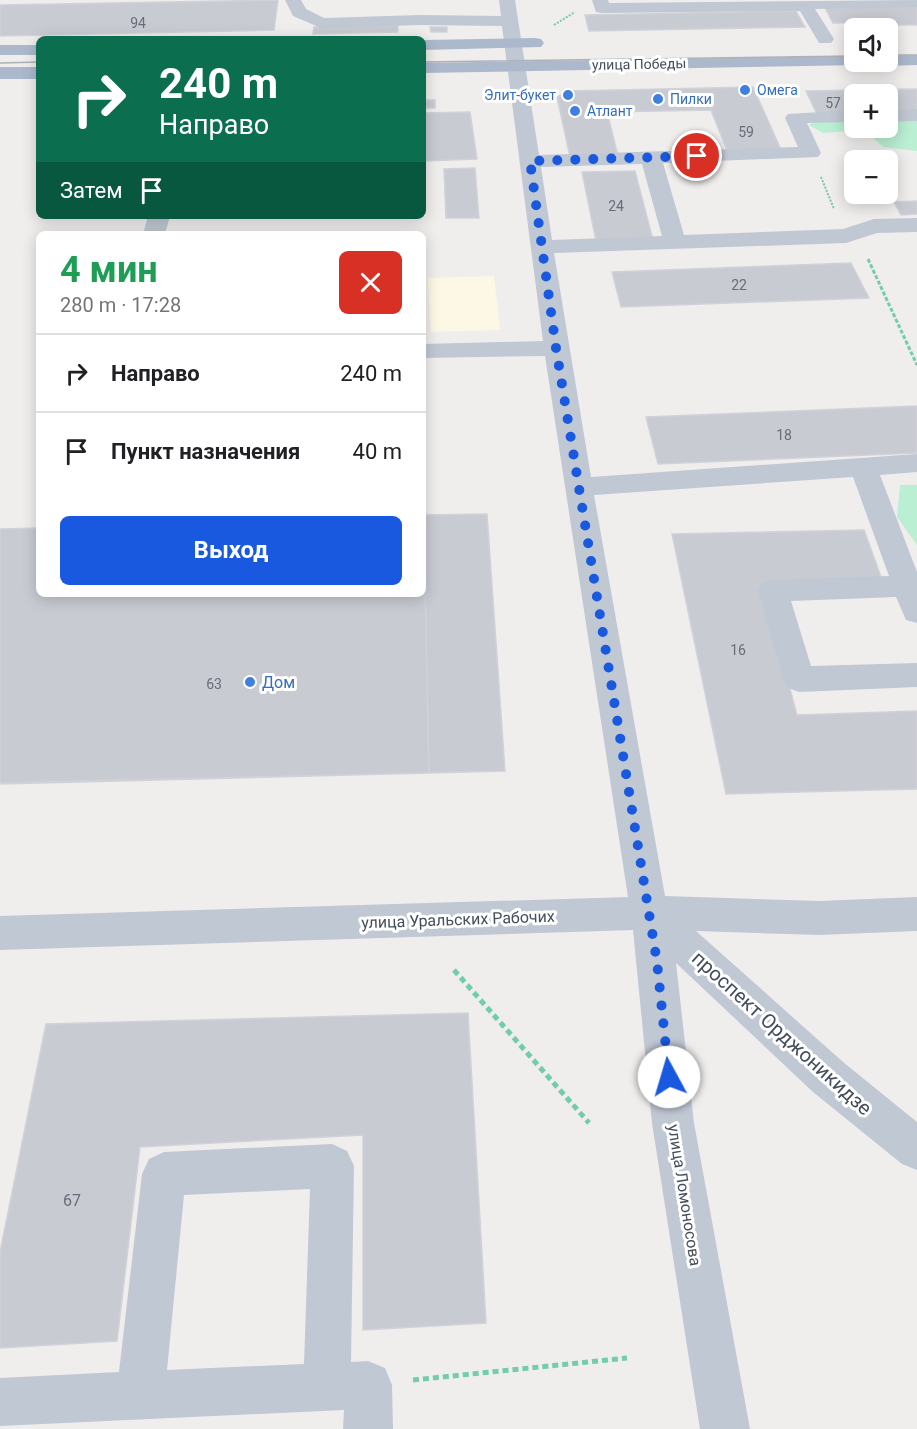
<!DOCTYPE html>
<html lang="ru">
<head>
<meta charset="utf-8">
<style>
  :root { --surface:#fff; --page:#f6f6f6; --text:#202124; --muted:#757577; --line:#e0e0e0; --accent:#1859df }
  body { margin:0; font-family:Roboto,sans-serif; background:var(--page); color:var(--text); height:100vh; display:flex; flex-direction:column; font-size:22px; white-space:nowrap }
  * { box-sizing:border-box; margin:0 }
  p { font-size:20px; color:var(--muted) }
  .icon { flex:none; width:33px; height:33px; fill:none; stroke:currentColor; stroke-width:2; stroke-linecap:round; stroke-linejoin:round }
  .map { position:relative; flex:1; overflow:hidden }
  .sheet { position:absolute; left:36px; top:231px; width:390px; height:366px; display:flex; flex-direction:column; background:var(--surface); border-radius:9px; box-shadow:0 3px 15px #0003 }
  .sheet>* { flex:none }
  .banner { position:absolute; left:36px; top:36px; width:390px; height:183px; border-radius:9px; box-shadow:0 3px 15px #0003; background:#0b6e4f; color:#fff; overflow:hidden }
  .controls { position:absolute; left:844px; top:18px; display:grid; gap:12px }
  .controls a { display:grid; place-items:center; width:54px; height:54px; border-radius:9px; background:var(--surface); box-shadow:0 3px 15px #0003; font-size:30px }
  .pin { position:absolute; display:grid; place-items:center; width:51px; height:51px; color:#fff; margin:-26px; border:3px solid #fff; border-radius:50%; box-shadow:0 2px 6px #0007 }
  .me { position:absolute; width:66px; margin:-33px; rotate:354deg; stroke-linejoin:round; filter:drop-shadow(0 0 4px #0008) }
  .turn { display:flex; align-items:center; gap:21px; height:126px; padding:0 24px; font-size:27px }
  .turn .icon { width:78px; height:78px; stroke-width:2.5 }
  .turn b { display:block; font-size:42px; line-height:51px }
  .then { display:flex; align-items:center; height:57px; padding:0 24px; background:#0003; gap:12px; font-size:22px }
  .round { display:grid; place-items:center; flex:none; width:63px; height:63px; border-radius:9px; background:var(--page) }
  .head { display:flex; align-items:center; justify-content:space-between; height:102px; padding:0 24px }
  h1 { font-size:36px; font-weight:700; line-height:45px; color:#1e9e55 }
  .cta { display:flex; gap:12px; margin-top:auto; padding:12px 24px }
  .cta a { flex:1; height:69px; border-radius:9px; background:var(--accent); color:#fff; font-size:24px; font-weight:700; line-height:69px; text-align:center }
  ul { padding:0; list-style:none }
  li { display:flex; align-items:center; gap:18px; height:78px; padding:0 24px; border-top:2px solid var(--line) }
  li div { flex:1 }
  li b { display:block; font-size:22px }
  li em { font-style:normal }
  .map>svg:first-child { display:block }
</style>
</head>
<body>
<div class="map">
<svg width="917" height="1429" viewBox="0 0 917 1429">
  <rect width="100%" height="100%" fill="#f0eded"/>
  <path fill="#fcf8e5" d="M 494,276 L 500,330 L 431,332 L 428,278 Z"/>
  <path fill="#baefd4" d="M 917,116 L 917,151 L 883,147 L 865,130 L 823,133 L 809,125 L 818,120 L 855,119 L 855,128 L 888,128 L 888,117 Z
    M 900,485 L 917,485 L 917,545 L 897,517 Z"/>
  <path fill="#c9cbd3" stroke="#d1d2d9" stroke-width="1.5" d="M 278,0 L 274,30 L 0,36 L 0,5 Z
    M 917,5 L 917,25 L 892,25 L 889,22 L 833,23 L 824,6 Z
    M 796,11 L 805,27 L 589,31 L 585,15 Z
    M 398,25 L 398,32 L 313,34 L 314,27 Z
    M 430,27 L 447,27 L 447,32 L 431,32 Z
    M 753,87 L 782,152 L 728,153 L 711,110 L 607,112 L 618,156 L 570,157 L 557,97 L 569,91 Z
    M 917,89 L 917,111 L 888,112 L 888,94 L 855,94 L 855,113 L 817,114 L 806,91 Z
    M 423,100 L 435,100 L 435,108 L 423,108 Z
    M 470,112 L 477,159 L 425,161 L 423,113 Z
    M 475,168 L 479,218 L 446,218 L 444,169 Z
    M 635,171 L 653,240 L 596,241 L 582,172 Z
    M 917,201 L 917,214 L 901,215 L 894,202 Z
    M 851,263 L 869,298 L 621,307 L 612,272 Z
    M 917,406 L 917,453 L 658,464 L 646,417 Z
    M 423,491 L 423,515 L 487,514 L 505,771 L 0,784 L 0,529 L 39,528 L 39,594 L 423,594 Z
    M 423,491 L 429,773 L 0,783 L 0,529 L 39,528 L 39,594 L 423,594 Z
    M 864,530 L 884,585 L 763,588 L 797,715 L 917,711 L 917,789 L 726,794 L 672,534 Z
    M 468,1013 L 486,1323 L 363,1330 L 363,1135 L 140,1147 L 117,1341 L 0,1348 L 0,1252 L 46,1024 Z"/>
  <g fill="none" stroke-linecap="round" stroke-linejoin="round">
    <path stroke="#72cdaa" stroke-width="2" stroke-dasharray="2 1.5" stroke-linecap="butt" d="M 554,25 L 575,12
      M 821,177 L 834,209"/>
    <path stroke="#72cdaa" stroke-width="3" stroke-dasharray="4 2" stroke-linecap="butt" d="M 868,259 L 917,365"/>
    <path stroke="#72cdaa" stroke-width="5" stroke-dasharray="6 4" stroke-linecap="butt" d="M 454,970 L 589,1123
      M 413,1380 L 627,1358"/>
    <path fill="#c0c8d3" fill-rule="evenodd" d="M 285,0 L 301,0 L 306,9 L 324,18 L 420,15 L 501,16 L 499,0 L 515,0 L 539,155 L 798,147 L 785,118 L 788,114 L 855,110 L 855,122 L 807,123 L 821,153 L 818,157 L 663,163 L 684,235 L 843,229 L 874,219 L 917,218 L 917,232 L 877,233 L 846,243 L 554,253 L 591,477 L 917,454 L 917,472 L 880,475 L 917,572 L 917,623 L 906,620 L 896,597 L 791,601 L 811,666 L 917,663 L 917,687 L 799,692 L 788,688 L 783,679 L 758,591 L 762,583 L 773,580 L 889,576 L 853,477 L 594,495 L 665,896 L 819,901 L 917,897 L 917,931 L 819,935 L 696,931 L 843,1062 L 917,1122 L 917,1170 L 902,1164 L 813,1092 L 676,963 L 694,1123 L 750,1429 L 700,1429 L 652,1123 L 633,930 L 0,950 L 0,916 L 628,897 L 545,356 L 423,358 L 423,344 L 543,341 L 502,26 L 420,25 L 321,28 L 293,16 ZM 642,164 L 662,236 L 552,240 L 541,167 Z
      M 592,0 L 608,0 L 609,3 L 917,0 L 917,7 L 815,9 L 834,39 L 831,43 L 819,43 L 800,11 L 602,13 L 596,12 Z
      M 917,109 L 917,121 L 888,122 L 888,110 Z
      M 148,216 L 170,216 L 165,234 L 143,234 Z
      M 332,1144 L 347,1151 L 354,1166 L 351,1362 L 368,1361 L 385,1368 L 392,1385 L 393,1429 L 343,1429 L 344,1410 L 0,1426 L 0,1378 L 119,1372 L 142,1174 L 149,1159 L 164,1152 ZM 310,1189 L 304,1364 L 167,1370 L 184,1195 Z"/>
    <path fill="#acb9cd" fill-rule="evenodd" d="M 535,38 L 541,39 L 544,43 L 541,47 L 423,50 L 423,40 Z
      M 0,45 L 39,45 L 39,55 L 0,55 Z
      M 917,55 L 917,65 L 888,66 L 879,62 L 888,62 L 888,56 Z
      M 855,56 L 855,62 L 864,62 L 861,65 L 423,73 L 423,63 Z
      M 0,67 L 39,67 L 39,79 L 0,79 Z"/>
    <path stroke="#afb1b8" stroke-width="1.5" d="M 888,55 L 917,55
      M 423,62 L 855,56
      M 0,63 L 39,62"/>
  </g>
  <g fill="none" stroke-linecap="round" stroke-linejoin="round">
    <path stroke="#1859df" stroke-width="10" stroke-dasharray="0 18" d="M 669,1077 L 657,962 L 556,348 L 530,161 L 697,156"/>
  </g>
  <g fill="#3f7fe0" stroke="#fff" stroke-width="2">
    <circle cx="745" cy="90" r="6"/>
    <circle cx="568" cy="95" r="6"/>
    <circle cx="658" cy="99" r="6"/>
    <circle cx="575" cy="111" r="6"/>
    <circle cx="250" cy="682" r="6"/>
  </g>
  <g text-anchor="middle" stroke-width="6" stroke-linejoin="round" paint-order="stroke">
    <g font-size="14" fill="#666d79">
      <text x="138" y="28">94</text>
      <text x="833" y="108">57</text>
      <text x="746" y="137">59</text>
      <text x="616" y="211">24</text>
      <text x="739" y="290">22</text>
      <text x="784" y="440">18</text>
      <text x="738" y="655">16</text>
      <text x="214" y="689">63</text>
    </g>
    <g font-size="14" fill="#454e5b" stroke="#fff">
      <text transform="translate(639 64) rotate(-1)" y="5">улица Победы</text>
    </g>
    <g font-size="14" fill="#366cbe" stroke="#fff" text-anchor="start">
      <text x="757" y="95">Омега</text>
      <text x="556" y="100" text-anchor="end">Элит-букет</text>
      <text x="670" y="104">Пилки</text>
      <text x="587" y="116">Атлант</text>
    </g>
    <g font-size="16" fill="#366cbe" stroke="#fff" text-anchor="start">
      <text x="262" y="688">Дом</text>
    </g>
    <g font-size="16" fill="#454e5b" stroke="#fff">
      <text transform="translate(458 919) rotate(-2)" y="6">улица Уральских Рабочих</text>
      <text transform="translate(685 1195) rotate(81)" y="6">улица Ломоносова</text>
    </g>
    <g font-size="16" fill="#666d79">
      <text x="72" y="1206">67</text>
    </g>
    <g font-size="20" fill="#454e5b" stroke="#fff">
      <text transform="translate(782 1033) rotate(42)" y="7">проспект Орджоникидзе</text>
    </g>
  </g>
</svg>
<div class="controls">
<a><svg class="icon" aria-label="sound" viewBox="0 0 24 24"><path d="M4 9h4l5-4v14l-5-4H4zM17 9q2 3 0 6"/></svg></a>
<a>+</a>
<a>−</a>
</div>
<div class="pin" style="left:697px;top:156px;background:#d93025"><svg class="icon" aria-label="arrive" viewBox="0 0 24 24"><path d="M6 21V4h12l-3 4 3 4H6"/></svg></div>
<svg class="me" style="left:669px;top:1077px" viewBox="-20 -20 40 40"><circle r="19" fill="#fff"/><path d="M0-13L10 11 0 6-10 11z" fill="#1859df"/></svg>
<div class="banner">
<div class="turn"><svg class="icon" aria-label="right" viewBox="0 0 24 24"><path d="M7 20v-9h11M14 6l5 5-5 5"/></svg><div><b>240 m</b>Направо</div></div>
<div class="then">Затем<svg class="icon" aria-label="arrive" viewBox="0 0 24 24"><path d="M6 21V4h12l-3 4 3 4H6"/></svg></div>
</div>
<section class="sheet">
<div class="head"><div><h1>4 мин</h1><p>280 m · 17:28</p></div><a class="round" style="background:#d93025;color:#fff"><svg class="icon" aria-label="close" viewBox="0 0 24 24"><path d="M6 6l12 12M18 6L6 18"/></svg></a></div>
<ul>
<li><svg class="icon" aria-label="right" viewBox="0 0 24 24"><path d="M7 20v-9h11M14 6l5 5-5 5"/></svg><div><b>Направо</b></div><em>240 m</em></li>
<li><svg class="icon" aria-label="arrive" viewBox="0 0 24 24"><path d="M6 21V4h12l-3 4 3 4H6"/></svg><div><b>Пункт назначения</b></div><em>40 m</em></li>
</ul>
<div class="cta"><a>Выход</a></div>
</section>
</div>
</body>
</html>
